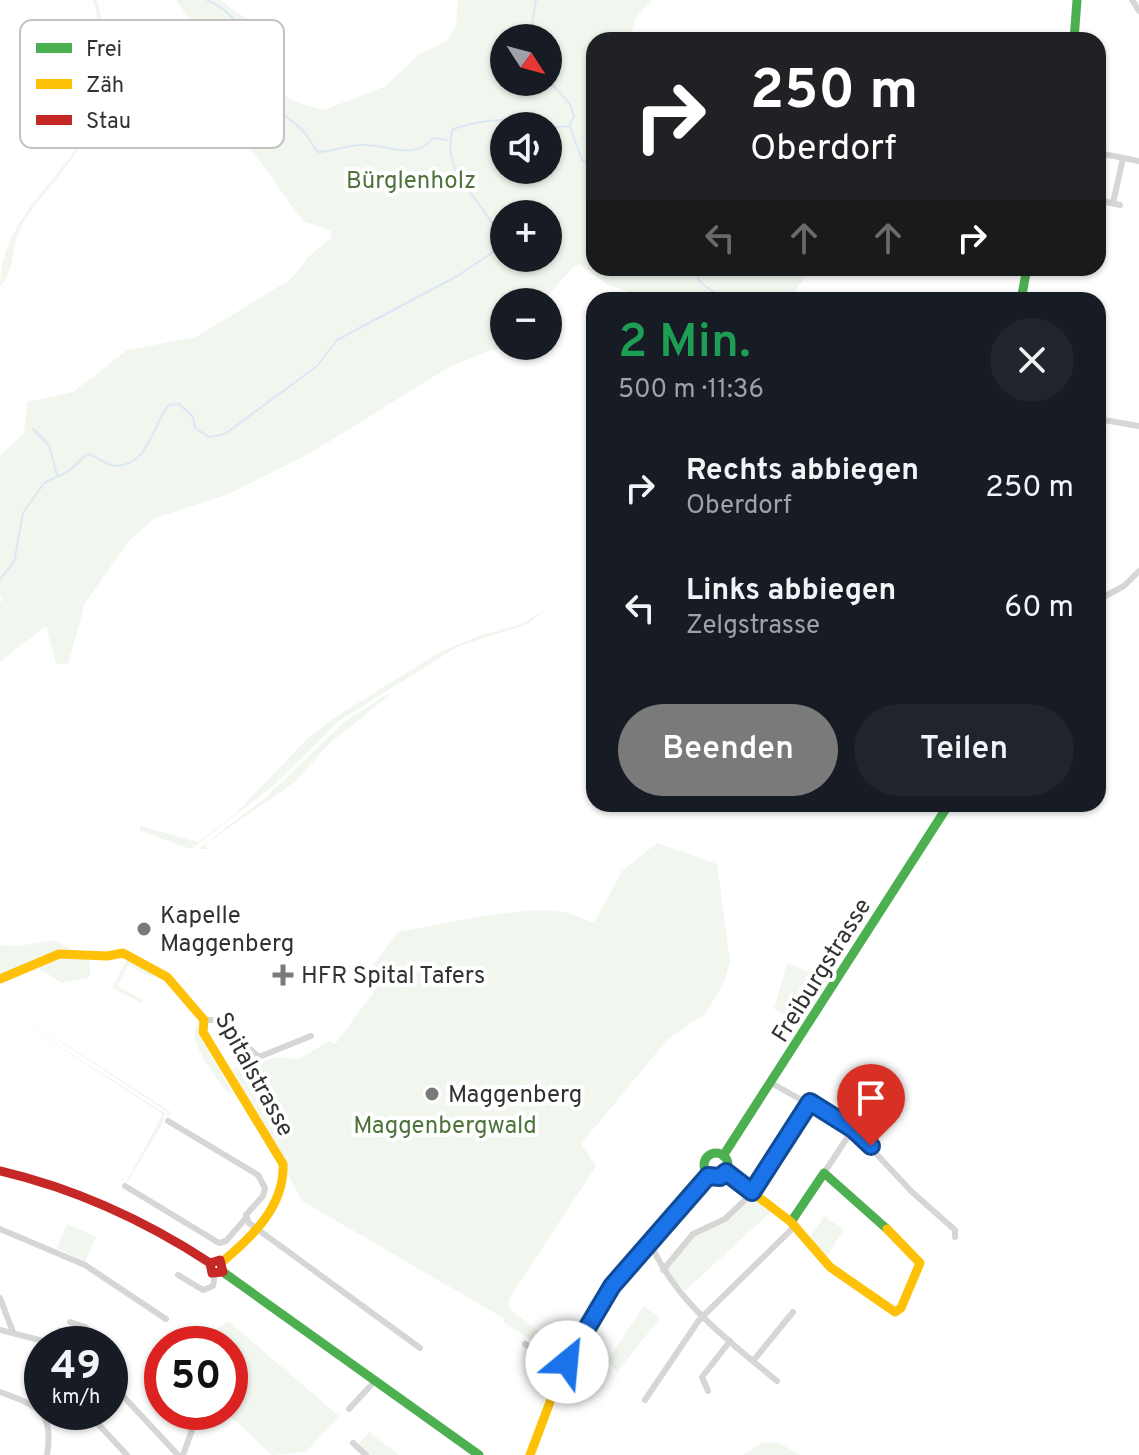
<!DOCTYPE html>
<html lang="de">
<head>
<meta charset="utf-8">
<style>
  :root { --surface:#171b24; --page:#20242c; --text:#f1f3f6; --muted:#9ea1a6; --accent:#7a7a7a }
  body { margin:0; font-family:Overpass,sans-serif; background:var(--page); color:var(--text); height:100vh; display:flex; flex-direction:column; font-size:30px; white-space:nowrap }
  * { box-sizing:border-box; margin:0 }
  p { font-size:26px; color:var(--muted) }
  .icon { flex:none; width:44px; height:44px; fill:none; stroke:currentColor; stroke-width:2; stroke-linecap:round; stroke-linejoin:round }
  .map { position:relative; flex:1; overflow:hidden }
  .details { position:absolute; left:586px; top:292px; width:520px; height:520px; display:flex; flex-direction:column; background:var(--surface); border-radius:24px; box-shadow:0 2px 6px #0004 }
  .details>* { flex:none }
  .top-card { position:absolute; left:586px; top:32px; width:520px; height:244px; border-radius:24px; box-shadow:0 2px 6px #0004; background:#202124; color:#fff; overflow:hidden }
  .needle { width:52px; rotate:126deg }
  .tools { position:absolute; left:490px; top:24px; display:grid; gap:16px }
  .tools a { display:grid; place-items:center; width:72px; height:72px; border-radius:50%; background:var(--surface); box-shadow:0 2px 6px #0004; font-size:40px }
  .speed { position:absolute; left:24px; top:1326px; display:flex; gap:16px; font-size:40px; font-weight:700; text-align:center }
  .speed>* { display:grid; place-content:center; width:104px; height:104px; border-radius:50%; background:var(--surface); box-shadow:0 2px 6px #0004; line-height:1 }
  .speed small { font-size:20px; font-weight:400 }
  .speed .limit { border:12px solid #d22; background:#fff; color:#111 }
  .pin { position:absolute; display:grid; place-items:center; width:68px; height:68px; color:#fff; margin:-82px -34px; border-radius:50% 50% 50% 0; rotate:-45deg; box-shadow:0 0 8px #0007 }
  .pin .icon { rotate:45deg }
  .me { position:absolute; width:88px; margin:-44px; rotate:28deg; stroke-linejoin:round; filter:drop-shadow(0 0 6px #0008) }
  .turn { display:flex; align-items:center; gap:28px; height:168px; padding:0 32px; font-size:36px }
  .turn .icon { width:104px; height:104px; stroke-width:2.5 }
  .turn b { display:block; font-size:56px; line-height:68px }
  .lanes { display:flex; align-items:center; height:76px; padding:0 32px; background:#0003; justify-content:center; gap:40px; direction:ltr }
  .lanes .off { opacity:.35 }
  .round { display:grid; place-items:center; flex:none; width:84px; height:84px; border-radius:42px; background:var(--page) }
  .summary { display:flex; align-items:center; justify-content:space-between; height:136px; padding:0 32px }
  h1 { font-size:48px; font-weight:600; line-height:60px; color:#1e9e55 }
  .button { display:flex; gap:16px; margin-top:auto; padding:16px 32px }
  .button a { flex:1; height:92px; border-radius:48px; background:var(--accent); color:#fff; font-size:32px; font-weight:600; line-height:92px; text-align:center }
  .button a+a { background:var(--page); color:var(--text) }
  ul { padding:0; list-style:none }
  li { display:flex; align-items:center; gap:24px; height:120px; padding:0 32px }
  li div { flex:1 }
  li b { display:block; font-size:30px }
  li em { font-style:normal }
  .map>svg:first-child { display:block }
</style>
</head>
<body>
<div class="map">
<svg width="1139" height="1455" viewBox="0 0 1139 1455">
  <rect width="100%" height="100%" fill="#fff"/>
  <path fill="#f1f7ee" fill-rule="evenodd" d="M 93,0 L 97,0 C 120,85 108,113 55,181 C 44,195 31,209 22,225 C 11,244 15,272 0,287 C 0,203 96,162 104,84 C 107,56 100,28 93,0 Z
    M 176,0 L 220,0 L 247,19 L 257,56 L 272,89 L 301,104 L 324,110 L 386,86 L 419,54 L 446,42 L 456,26 L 458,0 L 653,0 L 637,16 L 628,40 L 594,40 L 594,268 L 811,268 L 789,300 L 654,300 L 608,285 L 580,265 L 573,267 L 543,302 L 504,302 L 504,346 L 511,346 L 508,349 L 492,350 L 451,366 L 309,454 L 229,494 L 155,518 L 129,541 L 85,603 L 68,664 L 56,664 L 46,626 L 0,662 L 0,602 L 4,599 L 0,596 L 0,456 L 24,433 L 27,402 L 73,392 L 127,350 L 196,337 L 291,279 L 308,257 L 331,238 L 331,231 L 303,221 L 255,155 L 214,108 L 209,89 L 213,73 L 199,32 ZM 504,38 L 548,38 L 548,82 L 504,82 ZM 504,126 L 548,126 L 548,170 L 504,170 ZM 504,214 L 548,214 L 548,258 L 504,258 Z
    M 545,609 L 528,624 L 459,646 L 339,721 L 273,786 L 191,849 L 140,831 L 140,826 L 198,842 L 235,814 L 311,735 L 337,716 L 440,652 L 481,635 L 522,624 Z
    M 387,694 L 391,694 L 329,744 L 295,782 L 204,845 L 209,849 L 198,849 L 264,799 L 344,722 Z
    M 657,843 L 717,864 L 730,961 L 724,983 L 705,1014 L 668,1039 L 581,1144 L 596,1166 L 509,1299 L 508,1307 L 563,1352 L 588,1303 L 634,1249 L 564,1356 L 507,1310 L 542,1339 L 560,1360 L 555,1364 L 536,1350 L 539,1345 L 503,1322 L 505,1319 L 302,1201 L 232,1070 L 251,1059 L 248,1069 L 256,1084 L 253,1073 C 268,1052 279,1058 299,1059 L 329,1041 L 335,1044 L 382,981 L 369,971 L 398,932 C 438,925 529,904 565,912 C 575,915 585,920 594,923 L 622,871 Z
    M 55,940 L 90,961 L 90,977 L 62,983 L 32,964 L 0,975 L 0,945 L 18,946 Z
    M 127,959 L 157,974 L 151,977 L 128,965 L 117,986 L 143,1000 L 141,1003 L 112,988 Z
    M 787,963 L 832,980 L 807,1020 L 800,1023 L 774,1009 Z
    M 0,1009 L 165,1113 L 163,1123 L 116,1201 L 163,1114 Z
    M 11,1009 L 171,1112 L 168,1118 L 167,1112 Z
    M 197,1022 L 199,1034 L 233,1094 L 226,1091 C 214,1073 187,1044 197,1022 Z
    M 757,1199 L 772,1211 L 685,1291 L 668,1275 L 667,1267 L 693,1237 L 725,1223 L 749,1200 Z
    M 824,1216 L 844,1229 L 826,1258 L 809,1239 Z
    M 67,1224 L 96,1237 L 85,1262 L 57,1248 Z
    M 644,1306 L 660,1318 L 617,1372 L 607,1361 Z
    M 228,1321 L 339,1416 L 306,1452 L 272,1455 L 226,1412 L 230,1412 L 230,1344 L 171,1344 L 198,1325 L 210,1334 Z
    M 369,1432 L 399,1455 L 369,1455 L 358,1445 Z
    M 763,1442 L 779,1443 L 800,1455 L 742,1455 Z"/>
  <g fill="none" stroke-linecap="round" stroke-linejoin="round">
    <path stroke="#dbe7f4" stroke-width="2" d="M 207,0 C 258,23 238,56 264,95 C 275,112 291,117 304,132 C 310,138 312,146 318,152 C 333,152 346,145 362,145 C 387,144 415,162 433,138 L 448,140
      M 530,38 L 536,0
      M 548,80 L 570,104 L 574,116 L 569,126 L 548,128
      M 570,127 L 582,160 L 594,168
      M 660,268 L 670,274 L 702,268
      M 695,272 L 701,283 L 725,300
      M 33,429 L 49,445 L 57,475
      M 0,579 L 14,562 L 23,513 L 44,483 L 69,471 L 87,454 C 98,456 106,466 116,466 C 150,465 152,424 169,405 L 179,404 L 193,417 L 195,428 L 209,437 L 225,434 L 317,366 L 337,340 L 459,275 L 493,252 L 498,234 C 482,199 439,172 453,129 C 483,119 513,116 543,126"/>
    <path stroke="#d6d6d6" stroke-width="6" d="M 1132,0 L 1139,11
      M 1098,153 L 1139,161
      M 1102,201 L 1120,205
      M 1113,203 L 1123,158
      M 1098,419 L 1139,426
      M 1098,600 L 1124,586 L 1139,571
      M 204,1020 L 217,1020 L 259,1057 L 311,1036
      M 773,1084 L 853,1129 L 912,1192 L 955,1230 L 955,1237
      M 168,1121 L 258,1175 L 265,1188 L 263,1196 L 246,1215 L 249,1223 L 420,1348
      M 824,1173 L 853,1129
      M 125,1186 L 219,1243 L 226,1241 L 246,1218
      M 0,1229 L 85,1265 L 166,1319
      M 650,1241 C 672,1299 730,1342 777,1381
      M 663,1270 L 693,1234 L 725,1219 L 749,1196 L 810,1102
      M 178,1275 L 203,1290 L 213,1286 L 215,1274
      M 0,1298 L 13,1332
      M 70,1322 L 85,1327 L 108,1344
      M 0,1330 L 55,1344
      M 525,1344 L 562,1372
      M 753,1361 L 793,1312
      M 110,1382 L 178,1455
      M 708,1391 L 702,1377 L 730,1341
      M 0,1392 C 38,1406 54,1411 47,1455
      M 645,1400 L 699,1320 L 794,1227
      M 349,1409 L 374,1382
      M 99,1425 L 127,1455
      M 353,1443 L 366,1455
      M 183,1455 L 195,1422 L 189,1412"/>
    <path stroke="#4caf50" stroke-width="9" d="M 1074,40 L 1077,0
      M 1021,300 L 1027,268
      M704 1165a12 12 0 1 1 24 0a12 12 0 1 1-24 0Z
      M 723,1156 L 949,804
      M 791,1222 L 824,1173 L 887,1229
      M 223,1272 L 479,1455"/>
    <path stroke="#ffc107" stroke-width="9" d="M 0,979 L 59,954 L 107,956 L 123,953 L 167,977 L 204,1020 L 203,1032 L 283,1164 C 285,1206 252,1237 222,1262
      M 726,1172 L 791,1222 L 830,1267 L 895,1312 L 901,1308 L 920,1263 L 887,1229
      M 530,1455 C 545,1417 557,1378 576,1342 C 610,1279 660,1227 709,1175"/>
    <path stroke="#c62828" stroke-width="9" d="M 0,1171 C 77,1189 144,1220 210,1263 L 220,1260 L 223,1272 L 212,1273 L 210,1263"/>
  </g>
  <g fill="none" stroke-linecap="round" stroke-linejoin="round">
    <defs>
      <path id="route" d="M 567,1362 L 612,1286 L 708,1176 L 720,1177 L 726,1172 L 752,1192 L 810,1102 L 853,1129 L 871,1146"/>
    </defs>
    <use href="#route" stroke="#114b97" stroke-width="20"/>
    <use href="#route" stroke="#1a73e8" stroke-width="14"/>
  </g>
  <g fill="#7a7a7a" stroke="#fff" stroke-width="3">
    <circle cx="144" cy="929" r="8"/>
    <path d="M279 963h8v8h8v8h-8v8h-8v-8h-8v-8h8z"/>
    <circle cx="432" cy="1094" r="8"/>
  </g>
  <g text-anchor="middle" stroke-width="8" stroke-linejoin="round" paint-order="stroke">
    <g font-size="24" fill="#4d733a" stroke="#fff">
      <text x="411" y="188">Bürglenholz</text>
      <text x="445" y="1133">Maggenbergwald</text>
    </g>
    <g font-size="24" fill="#323232" stroke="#fff" text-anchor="start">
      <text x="160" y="923">Kapelle<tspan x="160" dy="28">Maggenberg</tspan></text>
      <text x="301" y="983">HFR Spital Tafers</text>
      <text x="448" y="1102">Maggenberg</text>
    </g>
    <g font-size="24" fill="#323232" stroke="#fff">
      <text transform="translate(821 970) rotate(-58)" y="8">Freiburgstrasse</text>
      <text transform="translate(255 1074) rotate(61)" y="8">Spitalstrasse</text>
    </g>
  </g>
  <rect x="20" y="20" width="264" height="128" rx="12" fill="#fff" stroke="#c2c2c2" stroke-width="2"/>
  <rect x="36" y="43" width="36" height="10" fill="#4caf50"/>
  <rect x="36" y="79" width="36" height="10" fill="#ffc107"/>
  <rect x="36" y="115" width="36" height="10" fill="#c62828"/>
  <g font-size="22" fill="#323232">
    <text x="86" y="56">Frei</text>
    <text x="86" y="92">Zäh</text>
    <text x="86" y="128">Stau</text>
  </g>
</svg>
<div class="tools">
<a><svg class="needle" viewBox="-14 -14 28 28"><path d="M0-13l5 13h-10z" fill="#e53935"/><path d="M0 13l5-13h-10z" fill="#9ea1a6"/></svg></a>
<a><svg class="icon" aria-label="sound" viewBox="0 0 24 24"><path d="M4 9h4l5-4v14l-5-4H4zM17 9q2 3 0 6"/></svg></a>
<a>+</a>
<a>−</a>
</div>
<div class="speed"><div>49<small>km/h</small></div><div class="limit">50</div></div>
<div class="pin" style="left:871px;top:1146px;background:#d93025"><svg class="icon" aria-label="arrive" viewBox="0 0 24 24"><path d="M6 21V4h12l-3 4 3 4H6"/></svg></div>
<svg class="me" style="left:567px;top:1362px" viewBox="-20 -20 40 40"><circle r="19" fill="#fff"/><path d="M0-13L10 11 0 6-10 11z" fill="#1a73e8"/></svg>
<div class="top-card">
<div class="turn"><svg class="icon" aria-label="right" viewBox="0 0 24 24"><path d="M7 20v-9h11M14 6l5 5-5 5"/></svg><div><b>250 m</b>Oberdorf</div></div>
<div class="lanes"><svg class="icon off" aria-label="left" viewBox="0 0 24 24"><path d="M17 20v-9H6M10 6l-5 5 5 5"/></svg><svg class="icon off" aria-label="ahead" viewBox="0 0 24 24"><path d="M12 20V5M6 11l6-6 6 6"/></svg><svg class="icon off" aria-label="ahead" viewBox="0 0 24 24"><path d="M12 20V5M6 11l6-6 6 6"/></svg><svg class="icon" aria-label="right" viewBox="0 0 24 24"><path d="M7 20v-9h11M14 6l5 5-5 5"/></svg></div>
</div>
<section class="details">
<div class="summary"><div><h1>2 Min.</h1><p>500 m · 11:36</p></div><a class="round"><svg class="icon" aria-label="close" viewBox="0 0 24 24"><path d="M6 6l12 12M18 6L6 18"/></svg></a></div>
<ul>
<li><svg class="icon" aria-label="right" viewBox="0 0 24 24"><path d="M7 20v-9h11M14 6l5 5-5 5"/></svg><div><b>Rechts abbiegen</b><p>Oberdorf</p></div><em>250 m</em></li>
<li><svg class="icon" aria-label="left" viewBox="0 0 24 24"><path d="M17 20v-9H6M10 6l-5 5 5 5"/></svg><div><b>Links abbiegen</b><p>Zelgstrasse</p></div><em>60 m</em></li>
</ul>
<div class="button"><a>Beenden</a><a>Teilen</a></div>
</section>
</div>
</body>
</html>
